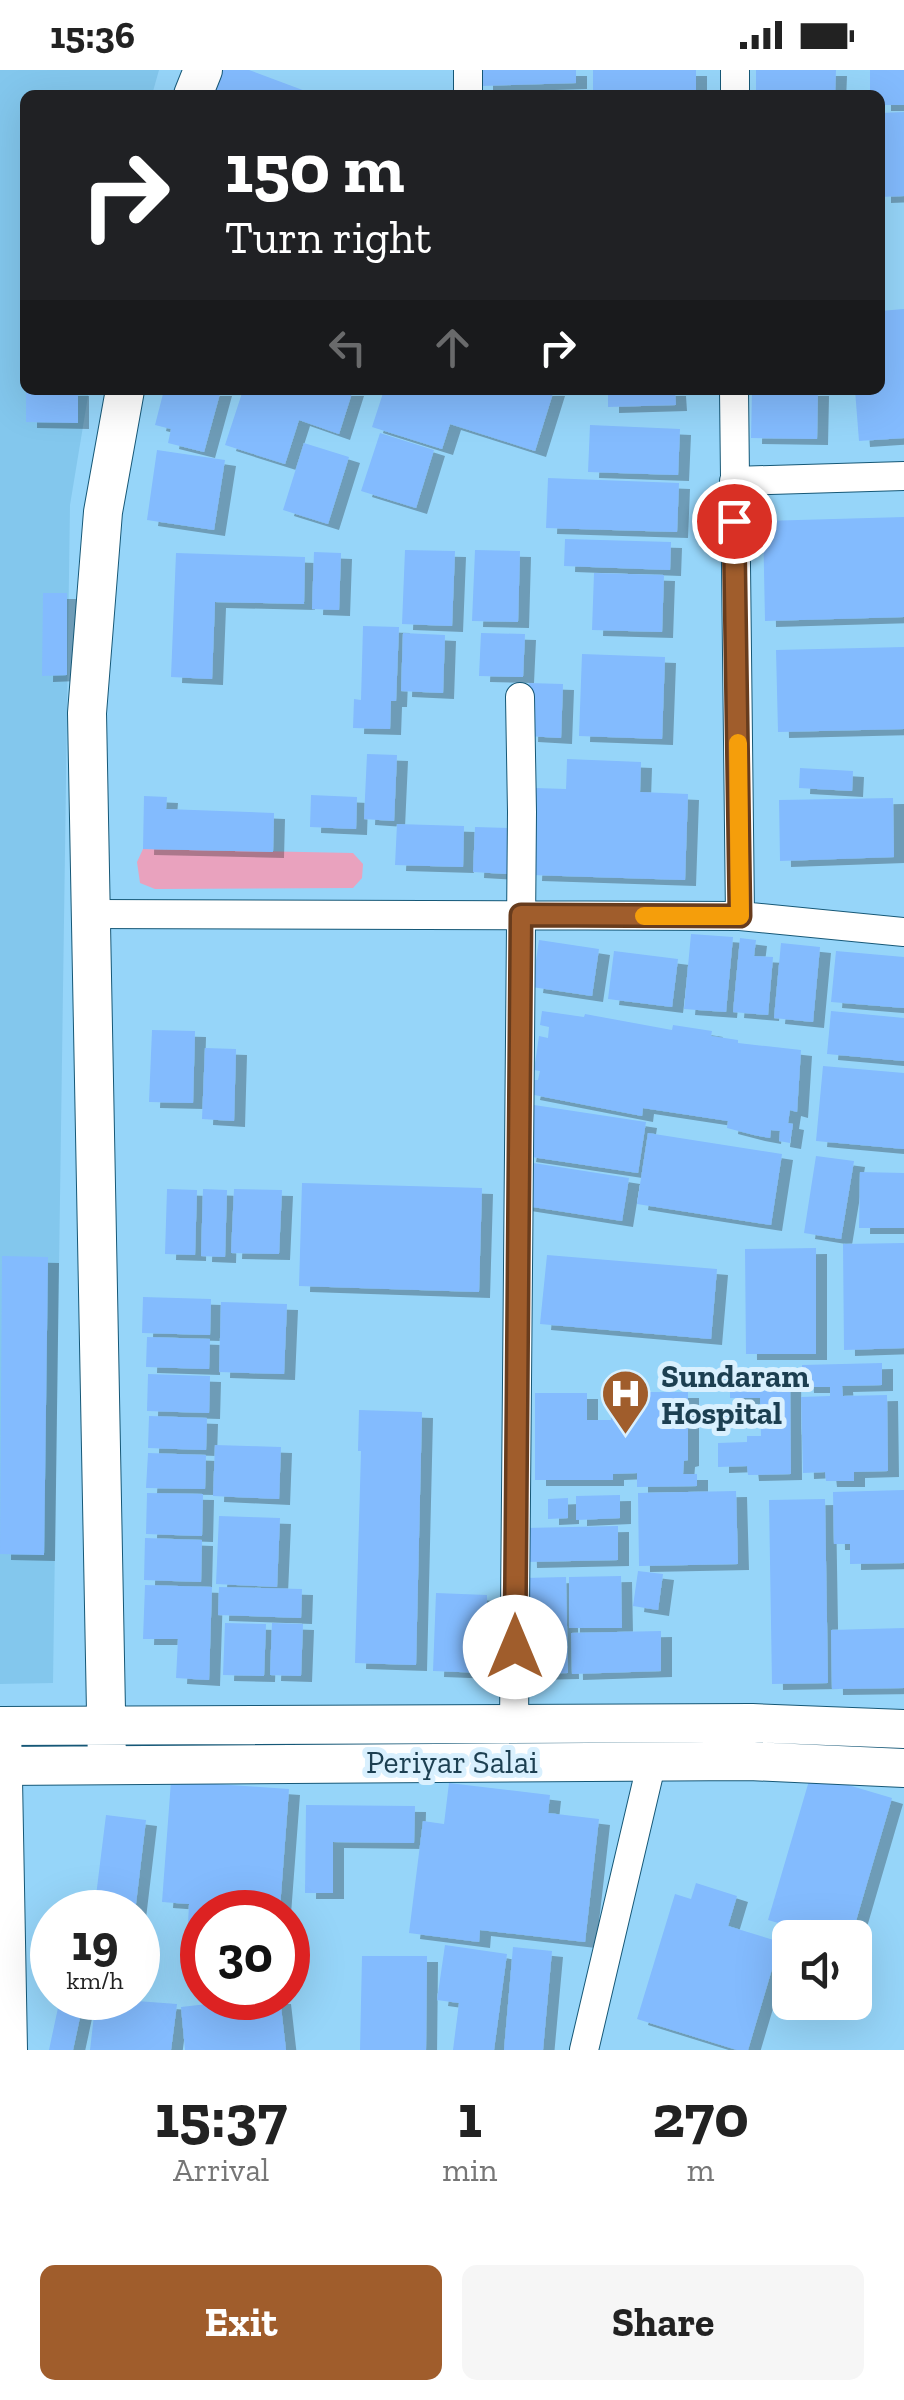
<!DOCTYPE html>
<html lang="en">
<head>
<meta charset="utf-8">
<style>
  :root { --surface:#fff; --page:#f6f6f6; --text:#222; --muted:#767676; --accent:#a05d2c }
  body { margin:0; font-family:"Zilla Slab",serif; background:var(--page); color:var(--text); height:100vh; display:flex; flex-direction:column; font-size:38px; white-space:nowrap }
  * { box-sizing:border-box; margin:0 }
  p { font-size:32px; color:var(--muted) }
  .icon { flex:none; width:55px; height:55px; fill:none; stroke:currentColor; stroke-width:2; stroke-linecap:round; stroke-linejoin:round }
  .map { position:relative; height:1980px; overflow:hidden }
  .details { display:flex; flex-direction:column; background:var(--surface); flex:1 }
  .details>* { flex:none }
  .hud { position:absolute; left:20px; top:20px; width:865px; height:305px; border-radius:15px; box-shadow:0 10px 40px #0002; background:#202124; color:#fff; overflow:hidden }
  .fabs { position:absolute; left:772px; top:1850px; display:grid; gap:20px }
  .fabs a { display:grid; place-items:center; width:100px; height:100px; border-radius:15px; background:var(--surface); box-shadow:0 10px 40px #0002; font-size:50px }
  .speed { position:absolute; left:30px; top:1820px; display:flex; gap:20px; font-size:50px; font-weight:700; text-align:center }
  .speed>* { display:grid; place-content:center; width:130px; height:130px; border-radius:50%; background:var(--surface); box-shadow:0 10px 40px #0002; line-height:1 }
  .speed small { font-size:25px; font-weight:400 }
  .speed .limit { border:15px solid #d22; background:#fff; color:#111 }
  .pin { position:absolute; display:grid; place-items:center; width:85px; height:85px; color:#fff; margin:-42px; border:5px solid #fff; border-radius:50%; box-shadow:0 2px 10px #0007 }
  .me { position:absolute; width:110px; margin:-55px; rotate:0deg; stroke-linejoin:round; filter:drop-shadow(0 0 8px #0008) }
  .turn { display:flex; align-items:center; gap:35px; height:210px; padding:0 40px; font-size:45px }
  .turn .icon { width:130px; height:130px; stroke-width:2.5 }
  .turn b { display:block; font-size:70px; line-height:85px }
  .lanes { display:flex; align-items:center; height:95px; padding:0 40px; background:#0003; justify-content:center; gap:50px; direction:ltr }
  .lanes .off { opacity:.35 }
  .eta { display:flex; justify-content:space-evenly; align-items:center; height:170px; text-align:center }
  .eta b { font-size:60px; font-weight:800; line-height:70px }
  .cta { display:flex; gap:20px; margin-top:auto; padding:20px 40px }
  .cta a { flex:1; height:115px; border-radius:15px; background:var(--accent); color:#fff; font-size:40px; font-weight:800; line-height:115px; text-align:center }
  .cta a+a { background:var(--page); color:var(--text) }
  .status { display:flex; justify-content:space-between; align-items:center; height:70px; padding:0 50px; background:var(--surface); direction:ltr }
  .status svg { height:28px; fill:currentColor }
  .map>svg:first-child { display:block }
</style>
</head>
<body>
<div class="status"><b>15:36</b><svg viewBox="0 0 49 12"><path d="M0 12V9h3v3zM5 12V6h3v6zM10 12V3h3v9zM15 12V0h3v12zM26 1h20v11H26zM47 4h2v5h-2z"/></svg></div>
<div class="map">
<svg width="904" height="1980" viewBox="0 0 904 1980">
  <defs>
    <filter id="shadow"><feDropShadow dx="11" dy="6" stdDeviation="0" flood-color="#0004"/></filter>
  </defs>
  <rect width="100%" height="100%" fill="#96d5f9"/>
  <path fill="#83c7ed" d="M 0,0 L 159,0 L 152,25 L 25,25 L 25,320 L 89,320 L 70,435 L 53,1613 L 0,1614 Z"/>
  <path fill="#e9a2be" d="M 143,779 L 353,783 L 363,794 L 362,808 L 353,818 L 155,819 L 140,813 L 137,792 Z"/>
  <path fill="#83bbfe" filter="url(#shadow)" d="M 221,0 L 249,0 L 316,25 L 212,25 Z
    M 482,0 L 576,0 L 576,13 L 482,16 Z
    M 593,0 L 696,0 L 696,25 L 593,25 Z
    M 756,0 L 836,0 L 835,25 L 756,25 Z
    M 870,0 L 904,0 L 904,35 L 880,35 L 880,25 L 870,25 Z
    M 574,20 L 574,25 L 501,25 L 501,22 Z
    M 904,42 L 904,126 L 880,127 L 880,43 Z
    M 904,239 L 904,368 L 859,371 L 855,320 L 880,320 L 880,241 Z
    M 26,320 L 78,320 L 78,353 L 26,352 Z
    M 164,320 L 221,320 L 204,382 L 168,373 L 171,359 L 155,355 Z
    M 243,320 L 353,320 L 339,364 L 299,350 L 285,394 L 225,375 Z
    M 384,320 L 554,320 L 535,381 L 450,354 L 442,379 L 372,357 Z
    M 608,320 L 675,320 L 676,335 L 608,337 Z
    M 752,320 L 818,320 L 817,369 L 751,368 Z
    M 590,355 L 680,359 L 678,405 L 588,402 Z
    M 380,363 L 434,380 L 416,438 L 361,421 Z
    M 304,373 L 349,387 L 328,454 L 283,440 Z
    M 157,380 L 225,390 L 214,460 L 147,450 Z
    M 548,408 L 679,413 L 677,462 L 546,458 Z
    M 904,447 L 904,547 L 765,551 L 763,451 Z
    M 565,469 L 671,472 L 670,500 L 564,496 Z
    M 405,480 L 455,481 L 452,556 L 402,554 Z
    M 475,480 L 520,481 L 518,552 L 472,551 Z
    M 314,482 L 341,483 L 339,540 L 312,539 Z
    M 176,483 L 305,487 L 304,534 L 215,532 L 212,609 L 171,607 Z
    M 594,503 L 664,505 L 662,562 L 592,560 Z
    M 43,523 L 67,523 L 67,605 L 42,606 Z
    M 363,556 L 399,557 L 396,631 L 391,631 L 390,659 L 353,658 L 354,629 L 361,630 Z
    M 403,563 L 445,565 L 443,623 L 401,621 Z
    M 481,563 L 525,564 L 523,607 L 479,606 Z
    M 904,577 L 904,659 L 778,662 L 776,580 Z
    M 582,584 L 665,587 L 662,669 L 579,666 Z
    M 529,613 L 563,614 L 561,668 L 527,666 Z
    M 367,684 L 397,685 L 394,751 L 364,749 Z
    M 567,689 L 641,692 L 640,722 L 688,724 L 685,810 L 531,805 L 535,718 L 566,719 Z
    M 800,698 L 853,701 L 852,721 L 799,718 Z
    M 311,725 L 357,727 L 356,759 L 310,757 Z
    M 144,726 L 167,727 L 166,739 L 274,743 L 273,782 L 143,779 Z
    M 893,728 L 894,787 L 780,791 L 779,730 Z
    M 397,754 L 464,756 L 463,797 L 395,795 Z
    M 475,757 L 509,758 L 507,804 L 473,802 Z
    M 691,864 L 733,867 L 726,942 L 684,939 Z
    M 740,868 L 756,870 L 754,886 L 773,887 L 768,945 L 733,942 Z
    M 539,870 L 599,879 L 592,926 L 532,917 Z
    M 781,873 L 820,877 L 813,952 L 774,948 Z
    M 614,881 L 678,889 L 672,937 L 608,929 Z
    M 836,881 L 904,887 L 904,938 L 831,932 Z
    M 542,941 L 584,947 L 585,944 L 672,960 L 673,955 L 712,961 L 711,966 L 738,970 L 738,973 L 801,980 L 797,1042 L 790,1040 L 788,1053 L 793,1054 L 790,1073 L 779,1071 L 780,1061 L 771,1060 L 770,1068 L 754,1065 L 727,1058 L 728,1051 L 643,1038 L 642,1046 L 529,1024 L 532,1010 L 538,1010 L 540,1001 L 534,1000 L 539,966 L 548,968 L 549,957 L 540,955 Z
    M 831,941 L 904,948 L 904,991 L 827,984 Z
    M 152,960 L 195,961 L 193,1033 L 149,1032 Z
    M 205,978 L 236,979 L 234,1051 L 202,1049 Z
    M 823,996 L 904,1003 L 904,1079 L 816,1071 Z
    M 534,1035 L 646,1052 L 638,1103 L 525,1086 Z
    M 648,1063 L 782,1084 L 771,1155 L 637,1134 Z
    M 816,1086 L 854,1091 L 841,1169 L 804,1163 Z
    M 527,1092 L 629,1108 L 622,1151 L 520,1135 Z
    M 860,1102 L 904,1103 L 904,1158 L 859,1158 Z
    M 302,1113 L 482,1118 L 479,1222 L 299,1216 Z
    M 167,1119 L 197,1120 L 195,1185 L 165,1184 Z
    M 203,1119 L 227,1120 L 225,1187 L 201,1186 Z
    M 234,1119 L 282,1120 L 279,1184 L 231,1183 Z
    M 904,1173 L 904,1278 L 844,1280 L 843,1174 Z
    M 816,1178 L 816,1284 L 746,1284 L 745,1179 Z
    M 547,1185 L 717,1199 L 711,1269 L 540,1254 Z
    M 2,1186 L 48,1187 L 44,1485 L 0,1484 Z
    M 143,1227 L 211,1229 L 210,1265 L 142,1263 Z
    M 221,1232 L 287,1234 L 284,1304 L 219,1302 Z
    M 147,1267 L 210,1269 L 209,1299 L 146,1297 Z
    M 882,1293 L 882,1315 L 842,1316 L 843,1326 L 887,1325 L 888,1401 L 854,1402 L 854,1411 L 826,1411 L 825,1402 L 803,1403 L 801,1327 L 830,1326 L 830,1317 L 803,1317 L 802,1295 Z
    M 790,1301 L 791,1404 L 748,1405 L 747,1396 L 718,1397 L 718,1373 L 747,1372 L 747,1366 L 761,1366 L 760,1328 L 730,1328 L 730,1302 Z
    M 148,1304 L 210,1306 L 209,1343 L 147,1341 Z
    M 611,1322 L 688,1322 L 688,1390 L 684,1391 L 683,1404 L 697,1404 L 697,1416 L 637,1417 L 637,1403 L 613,1404 L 613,1410 L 535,1410 L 535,1323 L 587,1323 L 587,1350 L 611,1350 Z
    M 359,1340 L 422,1342 L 416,1595 L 355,1593 L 361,1381 L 358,1381 Z
    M 149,1346 L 207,1348 L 206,1380 L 148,1378 Z
    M 215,1375 L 281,1377 L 279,1429 L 213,1426 Z
    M 148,1383 L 206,1385 L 205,1419 L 146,1418 Z
    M 904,1420 L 904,1493 L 850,1494 L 850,1474 L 834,1474 L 833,1422 Z
    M 736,1421 L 738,1494 L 639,1496 L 638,1423 Z
    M 147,1423 L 203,1424 L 202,1466 L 146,1464 Z
    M 620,1425 L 620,1448 L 576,1450 L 576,1426 Z
    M 568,1428 L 568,1448 L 548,1449 L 548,1429 Z
    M 825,1429 L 828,1613 L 772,1614 L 769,1430 Z
    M 219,1446 L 280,1448 L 277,1517 L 216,1514 Z
    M 618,1456 L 618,1490 L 526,1492 L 525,1458 Z
    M 145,1468 L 202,1470 L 201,1512 L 144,1510 Z
    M 638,1501 L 663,1504 L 658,1540 L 633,1536 Z
    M 621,1506 L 622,1558 L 569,1558 L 569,1507 Z
    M 566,1507 L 568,1603 L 526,1604 L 524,1508 Z
    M 145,1515 L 212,1517 L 209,1610 L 176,1608 L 178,1569 L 143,1569 Z
    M 219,1517 L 302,1519 L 301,1548 L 218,1545 Z
    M 436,1523 L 487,1525 L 485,1603 L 433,1601 Z
    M 225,1553 L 266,1554 L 264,1606 L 223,1605 Z
    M 272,1553 L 303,1554 L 301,1606 L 270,1605 Z
    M 904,1558 L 904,1618 L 832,1619 L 831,1560 Z
    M 661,1561 L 661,1601 L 572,1604 L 571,1563 Z
    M 811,1704 L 892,1728 L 851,1868 L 829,1868 L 768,1850 Z
    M 171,1711 L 289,1719 L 280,1838 L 229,1834 L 228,1842 L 202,1842 L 202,1855 L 188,1854 L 189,1834 L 162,1832 Z
    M 449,1713 L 550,1725 L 548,1743 L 599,1749 L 585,1872 L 480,1860 L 479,1872 L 409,1863 L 423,1751 L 444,1754 Z
    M 306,1735 L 415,1736 L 414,1773 L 333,1772 L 333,1823 L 305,1823 Z
    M 106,1745 L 146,1750 L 135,1842 L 94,1842 Z
    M 696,1813 L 737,1826 L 728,1856 L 780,1872 L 748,1980 L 737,1980 L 637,1949 L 675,1824 L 691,1829 Z
    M 445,1875 L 507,1884 L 494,1980 L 453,1980 L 459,1933 L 437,1930 Z
    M 513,1877 L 552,1881 L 543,1980 L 504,1980 Z
    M 50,1884 L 52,1884 L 52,1923 L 45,1922 Z
    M 362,1886 L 427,1886 L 426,1980 L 360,1980 Z
    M 96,1928 L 177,1934 L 171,1980 L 90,1980 Z
    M 261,1928 L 280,1928 L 286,1980 L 185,1980 L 181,1937 Z
    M 59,1933 L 82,1938 L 73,1980 L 49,1980 Z"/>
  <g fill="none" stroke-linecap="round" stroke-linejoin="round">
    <defs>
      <path id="minor" d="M 468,25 L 468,0
        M 735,25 L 735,0
        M 734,320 L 740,846 L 904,862
        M 734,411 L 904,406
        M 93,844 L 740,846
        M 514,1654 L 522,742 L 520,627
        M 7,1655 L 13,1980
        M 584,1980 L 652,1691"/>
      <path id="secondary" d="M 193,25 L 203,0
        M 0,1656 L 752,1653 L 904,1659
        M 107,1694 L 87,643 L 103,442 L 125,320
        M 0,1696 L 749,1691 L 904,1698"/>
    </defs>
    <use href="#minor" stroke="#165877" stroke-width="30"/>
    <use href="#secondary" stroke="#165877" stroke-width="40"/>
    <use href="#minor" stroke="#fff" stroke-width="28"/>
    <use href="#secondary" stroke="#fff" stroke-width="38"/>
  </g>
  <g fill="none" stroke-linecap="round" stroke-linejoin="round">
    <defs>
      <path id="route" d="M 515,1577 L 521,845 L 740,846 L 734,451"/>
    </defs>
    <use href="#route" stroke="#683c1d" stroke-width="25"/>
    <use href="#route" stroke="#a05d2c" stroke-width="18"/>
    <path stroke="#f59e0b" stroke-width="18" d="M 644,846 L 740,846 L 738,673"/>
  </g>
  <defs>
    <symbol id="hospital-pin" viewBox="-11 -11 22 30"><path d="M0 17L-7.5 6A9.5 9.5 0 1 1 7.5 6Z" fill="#a05d2c" stroke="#d9f0fe"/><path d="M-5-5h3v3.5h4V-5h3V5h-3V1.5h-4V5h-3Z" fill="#fff"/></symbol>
  </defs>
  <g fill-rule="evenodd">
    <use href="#hospital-pin" x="598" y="1296" width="55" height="75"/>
  </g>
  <g text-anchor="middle" stroke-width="10" stroke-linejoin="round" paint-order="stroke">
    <g font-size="32" font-weight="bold" fill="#1c3f51" stroke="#d9f0fe" text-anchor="start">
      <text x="661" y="1317">Sundaram<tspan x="661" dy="37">Hospital</tspan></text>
    </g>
    <g font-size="32" fill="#1c3f51" stroke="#d9f0fe">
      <text x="452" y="1703">Periyar Salai</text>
    </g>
  </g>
</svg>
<div class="fabs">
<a><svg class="icon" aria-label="sound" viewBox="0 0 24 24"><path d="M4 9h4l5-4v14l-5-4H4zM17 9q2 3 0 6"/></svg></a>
</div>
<div class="speed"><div>19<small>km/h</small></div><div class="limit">30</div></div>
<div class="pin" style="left:734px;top:451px;background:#d93025"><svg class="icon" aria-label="arrive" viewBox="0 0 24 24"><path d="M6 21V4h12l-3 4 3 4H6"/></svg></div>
<svg class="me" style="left:515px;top:1577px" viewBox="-20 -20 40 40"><circle r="19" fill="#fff"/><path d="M0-13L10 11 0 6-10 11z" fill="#a05d2c"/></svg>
<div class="hud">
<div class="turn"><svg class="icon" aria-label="right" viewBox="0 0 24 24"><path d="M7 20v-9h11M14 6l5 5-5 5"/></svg><div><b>150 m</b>Turn right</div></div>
<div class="lanes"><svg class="icon off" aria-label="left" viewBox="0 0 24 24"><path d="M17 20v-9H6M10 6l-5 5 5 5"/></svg><svg class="icon off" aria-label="ahead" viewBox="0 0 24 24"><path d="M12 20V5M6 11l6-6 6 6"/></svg><svg class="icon" aria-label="right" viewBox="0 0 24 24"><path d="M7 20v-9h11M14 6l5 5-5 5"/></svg></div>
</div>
</div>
<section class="details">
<div class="eta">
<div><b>15:37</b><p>Arrival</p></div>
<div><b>1</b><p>min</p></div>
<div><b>270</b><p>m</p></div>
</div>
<div class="cta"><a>Exit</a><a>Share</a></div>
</section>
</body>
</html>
